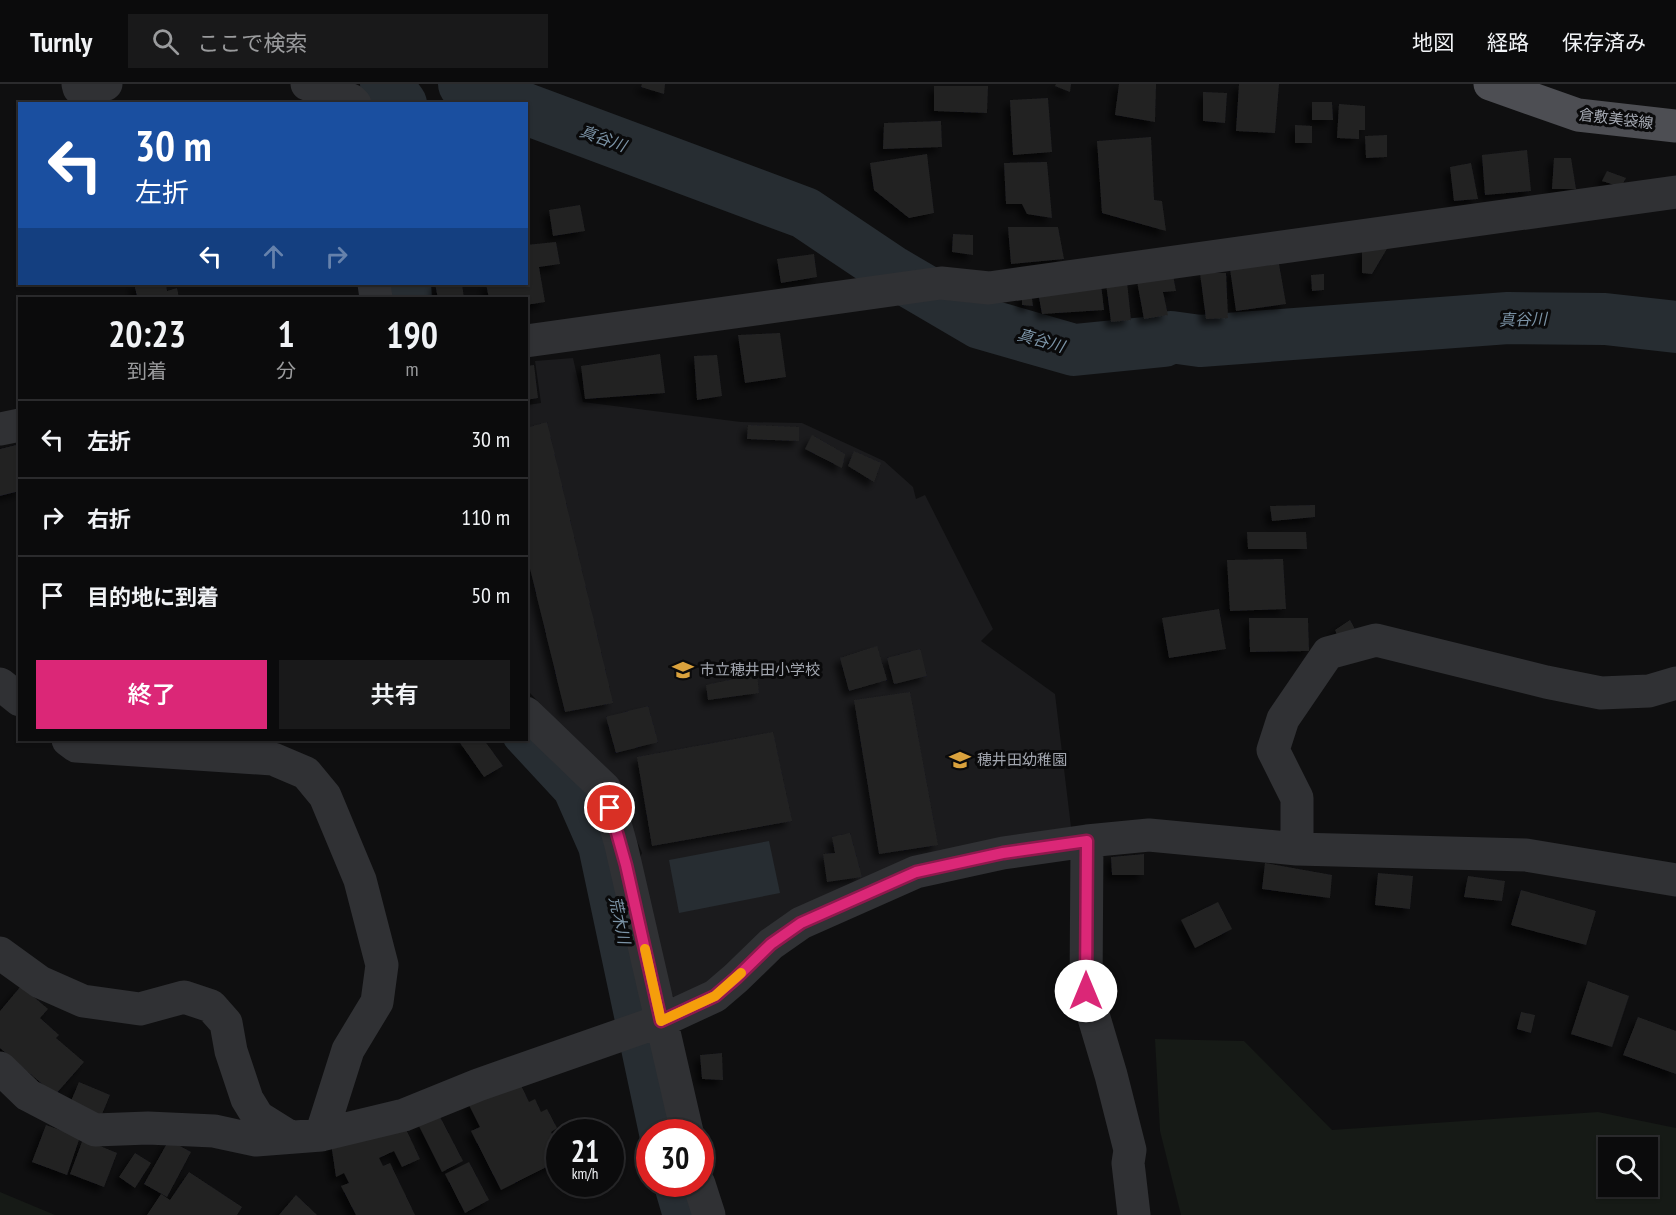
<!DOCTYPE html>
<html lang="ja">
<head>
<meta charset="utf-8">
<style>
  :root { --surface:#0b0b0c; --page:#19191a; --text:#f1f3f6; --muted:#9a9b9d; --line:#2b2b2d; --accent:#db2777 }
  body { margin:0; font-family:"PT Sans Narrow","Noto Sans JP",sans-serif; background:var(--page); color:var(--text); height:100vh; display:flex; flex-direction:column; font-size:22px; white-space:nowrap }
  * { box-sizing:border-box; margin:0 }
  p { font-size:20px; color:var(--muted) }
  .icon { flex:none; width:33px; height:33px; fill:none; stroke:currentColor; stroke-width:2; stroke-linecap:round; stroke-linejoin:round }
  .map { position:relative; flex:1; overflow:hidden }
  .panel { position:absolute; left:18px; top:213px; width:510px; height:444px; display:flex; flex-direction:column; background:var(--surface); border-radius:0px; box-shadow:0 2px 4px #0004,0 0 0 2px var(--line) }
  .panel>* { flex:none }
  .banner { position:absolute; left:18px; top:18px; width:510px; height:183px; border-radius:0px; box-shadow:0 2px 4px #0004,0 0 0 2px var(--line); background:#1a4fa0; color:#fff; overflow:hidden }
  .fabs { position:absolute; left:1598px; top:1053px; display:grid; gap:12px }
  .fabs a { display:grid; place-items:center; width:60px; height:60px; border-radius:0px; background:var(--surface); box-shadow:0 2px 4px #0004,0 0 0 2px var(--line); font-size:30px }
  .speed { position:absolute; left:546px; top:1035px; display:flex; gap:12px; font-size:30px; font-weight:700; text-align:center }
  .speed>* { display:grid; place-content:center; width:78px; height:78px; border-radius:50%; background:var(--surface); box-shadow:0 2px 4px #0004,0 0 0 2px var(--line); line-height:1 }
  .speed small { font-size:15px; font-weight:400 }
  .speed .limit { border:9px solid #d22; background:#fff; color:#111 }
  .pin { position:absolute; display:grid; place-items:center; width:51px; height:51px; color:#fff; margin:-26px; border:3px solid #fff; border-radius:50%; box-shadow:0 2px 6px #0007 }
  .me { position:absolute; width:66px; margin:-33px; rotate:0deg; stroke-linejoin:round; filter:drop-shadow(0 0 4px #0008) }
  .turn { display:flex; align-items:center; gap:21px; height:126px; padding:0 18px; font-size:27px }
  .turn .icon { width:78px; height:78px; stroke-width:2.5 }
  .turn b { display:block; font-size:42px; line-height:51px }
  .lanes { display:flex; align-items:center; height:57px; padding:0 18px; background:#0003; justify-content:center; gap:30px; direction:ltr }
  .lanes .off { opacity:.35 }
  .eta { display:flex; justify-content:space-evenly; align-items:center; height:102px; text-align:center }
  .eta b { font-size:36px; font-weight:600; line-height:42px }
  .button { display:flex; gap:12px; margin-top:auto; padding:12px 18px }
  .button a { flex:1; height:69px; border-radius:0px; background:var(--accent); color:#fff; font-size:24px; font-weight:600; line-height:69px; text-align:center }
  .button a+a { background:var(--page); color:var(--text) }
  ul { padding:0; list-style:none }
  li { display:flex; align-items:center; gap:18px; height:78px; padding:0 18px; border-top:2px solid var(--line) }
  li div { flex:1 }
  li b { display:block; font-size:22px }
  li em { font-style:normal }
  header { display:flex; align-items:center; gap:36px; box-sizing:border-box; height:84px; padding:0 30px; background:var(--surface); border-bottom:2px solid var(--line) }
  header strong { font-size:28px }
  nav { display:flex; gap:33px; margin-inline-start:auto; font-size:21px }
  .search { width:420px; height:54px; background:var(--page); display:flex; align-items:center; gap:15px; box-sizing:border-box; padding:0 21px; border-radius:0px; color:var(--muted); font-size:22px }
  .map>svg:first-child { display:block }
</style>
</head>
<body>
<header>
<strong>Turnly</strong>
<div class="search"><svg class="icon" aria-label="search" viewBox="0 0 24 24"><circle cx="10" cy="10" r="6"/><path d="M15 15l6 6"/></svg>ここで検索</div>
<nav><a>地図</a><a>経路</a><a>保存済み</a></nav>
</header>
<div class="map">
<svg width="1676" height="1131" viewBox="0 0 1676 1131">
  <defs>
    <filter id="shadow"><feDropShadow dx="-5.5" dy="5.5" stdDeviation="3" flood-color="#0009"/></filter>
  </defs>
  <rect width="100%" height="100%" fill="#0f0f10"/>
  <path fill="#1b1b1d" d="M 573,274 L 583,318 L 741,338 L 802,339 L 884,377 L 913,403 L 916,415 L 925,411 L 993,545 L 981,557 L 1055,610 L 1071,743 L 931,770 L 718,898 L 674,914 L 671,909 L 639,776 L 642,769 L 612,695 L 529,608 L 527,602 L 527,321 L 541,319 L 535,277 Z"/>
  <path fill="#161a16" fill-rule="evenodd" d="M 1155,955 L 1244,957 L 1332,1046 L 1598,1028 L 1676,1044 L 1676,1131 L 1181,1131 L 1160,1047 ZM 1608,1064 L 1647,1064 L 1647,1102 L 1608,1102 Z
    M 0,1108 L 55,1131 L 0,1131 Z"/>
  <path fill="#272d32" d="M 769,757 L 780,809 L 679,829 L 669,776 Z"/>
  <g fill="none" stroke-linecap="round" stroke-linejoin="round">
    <path stroke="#272d32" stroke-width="52" d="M 386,0 L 401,20
      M 464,0 L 512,20
      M 526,25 L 805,129 L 893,188 L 980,239 L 1074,266 L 1164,257 L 1171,253 L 1200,257 L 1508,234 L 1605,235 L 1676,243
      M 405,200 L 406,214
      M 527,647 L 578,702 L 604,761 L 665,1048
      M 680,1100 L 689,1131"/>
  </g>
  <path fill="#222224" filter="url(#shadow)" d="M 642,0 L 665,0 L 664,10 L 641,3 Z
    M 1056,0 L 1071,0 L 1070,8 L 1055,2 Z
    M 1119,0 L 1156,0 L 1155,38 L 1115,31 Z
    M 1239,0 L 1279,0 L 1275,49 L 1236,47 Z
    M 934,2 L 988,2 L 987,29 L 934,27 Z
    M 1203,8 L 1227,9 L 1225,39 L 1203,37 Z
    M 1048,14 L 1052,68 L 1013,71 L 1010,16 Z
    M 1312,18 L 1332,18 L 1333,36 L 1312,36 Z
    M 1339,20 L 1365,22 L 1365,46 L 1359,46 L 1359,55 L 1337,54 Z
    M 941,37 L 942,63 L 883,65 L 884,39 Z
    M 1295,41 L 1312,42 L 1312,59 L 1295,59 Z
    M 1387,51 L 1387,73 L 1366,74 L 1365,52 Z
    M 1151,53 L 1154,116 L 1162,117 L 1166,147 L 1102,129 L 1097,57 Z
    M 1527,66 L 1531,107 L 1485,111 L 1482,71 Z
    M 927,70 L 934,129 L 909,134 L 874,106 L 870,79 Z
    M 1554,74 L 1571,74 L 1576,105 L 1552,105 Z
    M 1047,78 L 1052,134 L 1027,130 L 1022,120 L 1006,120 L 1004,79 Z
    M 1471,79 L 1478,115 L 1454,117 L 1450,83 Z
    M 1607,87 L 1626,94 L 1621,103 L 1602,97 Z
    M 580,121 L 585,147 L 553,152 L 549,126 Z
    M 1008,143 L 1058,143 L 1064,175 L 1011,180 Z
    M 953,150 L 973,151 L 973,171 L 952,168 Z
    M 556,158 L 560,180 L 539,183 L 545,218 L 526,221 L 526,214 L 489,214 L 486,200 L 526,200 L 526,161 Z
    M 1388,163 L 1372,190 L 1362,189 L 1362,166 Z
    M 814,170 L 817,193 L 781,199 L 777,175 Z
    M 1279,180 L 1286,220 L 1236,227 L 1230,185 Z
    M 1200,189 L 1226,189 L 1228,234 L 1206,235 Z
    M 1324,190 L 1324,206 L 1312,207 L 1311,191 Z
    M 1173,191 L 1176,207 L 1163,208 L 1168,231 L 1144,235 L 1137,197 Z
    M 1127,198 L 1131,236 L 1111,238 L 1106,199 Z
    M 134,200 L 166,200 L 167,207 L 177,204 L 179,214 L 130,214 L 137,212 Z
    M 435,200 L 462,200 L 464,214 L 438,214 Z
    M 1101,200 L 1104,226 L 1042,230 L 1038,208 Z
    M 1031,209 L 1033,222 L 1022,221 L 1022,210 Z
    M 780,249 L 786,293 L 745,299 L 738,251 Z
    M 660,270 L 665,309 L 585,315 L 581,282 Z
    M 717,271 L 722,312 L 697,316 L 694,272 Z
    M 534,281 L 538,314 L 526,316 L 526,282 Z
    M 547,338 L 613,619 L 565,628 L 526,468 L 526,344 Z
    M 748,341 L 799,343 L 799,357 L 747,355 Z
    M 812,351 L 845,370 L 842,384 L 805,365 Z
    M 16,361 L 20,374 L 20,407 L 0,412 L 0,365 Z
    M 854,367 L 881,379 L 874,398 L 848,382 Z
    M 1315,421 L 1315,433 L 1272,437 L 1270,422 Z
    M 1247,448 L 1306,448 L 1307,465 L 1248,465 Z
    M 1283,475 L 1286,525 L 1230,527 L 1227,476 Z
    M 1219,525 L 1226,565 L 1169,574 L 1162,534 Z
    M 1249,534 L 1308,534 L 1309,567 L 1250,568 Z
    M 1350,536 L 1356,547 L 1339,555 L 1335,546 Z
    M 877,562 L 887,596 L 849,607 L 840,574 Z
    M 920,565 L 927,592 L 894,600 L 887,574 Z
    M 757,590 L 759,609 L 708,616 L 706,601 Z
    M 910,608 L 938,761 L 879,770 L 854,616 Z
    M 648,622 L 658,658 L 616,669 L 606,633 Z
    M 773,648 L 792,737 L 652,762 L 637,673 Z
    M 458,656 L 484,656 L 503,682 L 484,693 Z
    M 850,749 L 862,793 L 827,798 L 823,770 L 835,769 L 832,753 Z
    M 1144,770 L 1144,791 L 1112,791 L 1111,773 Z
    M 1265,779 L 1332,791 L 1330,814 L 1262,805 Z
    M 1378,789 L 1413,792 L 1410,825 L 1375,821 Z
    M 1468,792 L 1505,797 L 1502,817 L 1464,813 Z
    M 1521,806 L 1596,827 L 1586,861 L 1511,841 Z
    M 1218,818 L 1232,845 L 1195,864 L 1181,836 Z
    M 1588,897 L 1629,912 L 1612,963 L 1571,950 Z
    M 21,902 L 48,925 L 40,934 L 59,951 L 56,954 L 84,978 L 55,1011 L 0,964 L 0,927 Z
    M 1521,928 L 1535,931 L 1531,949 L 1517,945 Z
    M 1638,933 L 1676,947 L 1676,990 L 1623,971 Z
    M 722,969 L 723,996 L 702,995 L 700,971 Z
    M 517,993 L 529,1018 L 535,1015 L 541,1028 L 547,1025 L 557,1044 L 551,1048 L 560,1064 L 560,1076 L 501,1106 L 471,1047 L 480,1043 L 468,1019 Z
    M 79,998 L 110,1011 L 100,1035 L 69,1022 Z
    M 439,1031 L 463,1077 L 442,1088 L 419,1042 Z
    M 46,1041 L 80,1053 L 67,1091 L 32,1078 Z
    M 405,1043 L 420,1075 L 402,1083 L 394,1067 L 379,1074 L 383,1082 L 390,1079 L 415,1131 L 356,1131 L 341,1102 L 349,1099 L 344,1089 L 336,1093 L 331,1059 Z
    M 83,1055 L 117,1069 L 104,1103 L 70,1090 Z
    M 169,1056 L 191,1068 L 167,1113 L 144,1100 Z
    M 135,1069 L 151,1079 L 135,1104 L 119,1093 Z
    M 469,1078 L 489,1116 L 465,1129 L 445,1090 Z
    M 189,1088 L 242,1123 L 237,1131 L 147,1131 L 161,1110 L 170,1116 Z
    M 296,1111 L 317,1131 L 279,1131 Z"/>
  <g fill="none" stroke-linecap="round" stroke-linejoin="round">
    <path stroke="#303134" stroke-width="33" d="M 78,0 L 79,4 L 106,0
      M 307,0 L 351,16 L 355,20
      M 374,200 L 376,214
      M 526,257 L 941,199 L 989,204 L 1676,108
      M 0,345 L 20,341
      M 0,600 L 20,616
      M 526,629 L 605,705 L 621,761 L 687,1048
      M 68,656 L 76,662 L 273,675 L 306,689 L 325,712 L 360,796 L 382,881 L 377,918 L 348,966 L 321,1051
      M 1087,757 L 1086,907 L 1111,991 L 1130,1066 L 1128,1079 L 1134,1131
      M 1297,765 L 1297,714 L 1273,666 L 1283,635 L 1328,569 L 1376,556 L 1546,598 L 1601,609 L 1649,607 L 1676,599
      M 0,869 L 40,898 L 83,917 L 140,925 L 184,913 L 211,922 L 226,939 L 231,967 L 247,1015 L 258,1033 L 290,1053
      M 0,984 L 28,1011 L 95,1046 L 148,1044 L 214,1047 L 256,1056 L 321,1051 L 404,1031 L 478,1001 L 661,937 L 715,912 L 736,894 L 771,860 L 801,839 L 916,788 L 1003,769 L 1087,757 L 1149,751 L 1297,765 L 1526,771 L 1676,796
      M 699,1100 L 709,1131"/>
    <path stroke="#4d4e53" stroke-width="33" d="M 1490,0 L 1578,31 L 1676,42"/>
  </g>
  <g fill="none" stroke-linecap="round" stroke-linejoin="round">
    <defs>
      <path id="route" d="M 610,724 L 626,781 L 661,937 L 715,912 L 736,894 L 771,860 L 801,839 L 916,788 L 1003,769 L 1087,757 L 1086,907"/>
    </defs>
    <use href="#route" stroke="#8e194d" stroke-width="15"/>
    <use href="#route" stroke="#db2777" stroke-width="10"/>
    <path stroke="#f59e0b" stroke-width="10" d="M 645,865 L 661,937 L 715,912 L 741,889"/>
  </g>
  <defs>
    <symbol id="school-bare" viewBox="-9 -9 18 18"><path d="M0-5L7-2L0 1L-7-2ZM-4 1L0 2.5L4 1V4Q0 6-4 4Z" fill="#daa23d" stroke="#0a0a0b" stroke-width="2.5" paint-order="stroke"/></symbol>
  </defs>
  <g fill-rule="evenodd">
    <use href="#school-bare" x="668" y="571" width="30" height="30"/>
    <use href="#school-bare" x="945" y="661" width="30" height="30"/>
  </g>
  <g text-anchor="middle" stroke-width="6" stroke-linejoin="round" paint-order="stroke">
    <g font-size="15" fill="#a2a6af" stroke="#0a0a0b">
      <text transform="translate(1616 35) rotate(7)" y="5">倉敷美袋線</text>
    </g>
    <g font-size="15" fill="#a2a6af" stroke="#0a0a0b" text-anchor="start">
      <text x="700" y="591">市立穂井田小学校</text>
      <text x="977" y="681">穂井田幼稚園</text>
    </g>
    <g font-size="16" font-style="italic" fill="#7c94a7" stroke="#0a0a0b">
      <text transform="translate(603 54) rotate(20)" y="6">真谷川</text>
      <text transform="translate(1523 235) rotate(-1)" y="6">真谷川</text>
      <text transform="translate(1041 256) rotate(16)" y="6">真谷川</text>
      <text transform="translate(620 836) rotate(78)" y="6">荒木川</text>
    </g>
  </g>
</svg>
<div class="fabs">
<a><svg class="icon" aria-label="search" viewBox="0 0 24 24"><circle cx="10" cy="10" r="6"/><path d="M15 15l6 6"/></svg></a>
</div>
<div class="speed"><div>21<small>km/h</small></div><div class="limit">30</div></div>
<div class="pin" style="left:610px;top:724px;background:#d93025"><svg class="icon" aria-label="arrive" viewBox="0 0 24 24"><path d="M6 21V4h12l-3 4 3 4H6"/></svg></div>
<svg class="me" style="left:1086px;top:907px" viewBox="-20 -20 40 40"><circle r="19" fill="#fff"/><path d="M0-13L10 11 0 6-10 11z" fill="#db2777"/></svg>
<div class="banner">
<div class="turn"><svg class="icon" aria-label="left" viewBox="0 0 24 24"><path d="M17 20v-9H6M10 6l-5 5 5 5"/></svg><div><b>30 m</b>左折</div></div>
<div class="lanes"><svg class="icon" aria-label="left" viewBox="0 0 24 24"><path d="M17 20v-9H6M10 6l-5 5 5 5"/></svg><svg class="icon off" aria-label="ahead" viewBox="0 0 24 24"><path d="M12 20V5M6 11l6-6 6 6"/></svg><svg class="icon off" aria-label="right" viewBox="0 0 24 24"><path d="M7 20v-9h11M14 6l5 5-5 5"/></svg></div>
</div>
<section class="panel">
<div class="eta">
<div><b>20:23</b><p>到着</p></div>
<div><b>1</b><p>分</p></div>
<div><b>190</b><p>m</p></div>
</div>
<ul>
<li><svg class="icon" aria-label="left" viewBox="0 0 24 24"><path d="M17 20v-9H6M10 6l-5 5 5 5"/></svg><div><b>左折</b></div><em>30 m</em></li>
<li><svg class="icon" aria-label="right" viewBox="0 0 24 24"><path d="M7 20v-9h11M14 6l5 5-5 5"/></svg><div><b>右折</b></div><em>110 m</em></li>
<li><svg class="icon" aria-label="arrive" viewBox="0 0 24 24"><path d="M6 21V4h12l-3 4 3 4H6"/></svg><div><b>目的地に到着</b></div><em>50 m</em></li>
</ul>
<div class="button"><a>終了</a><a>共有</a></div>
</section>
</div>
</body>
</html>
